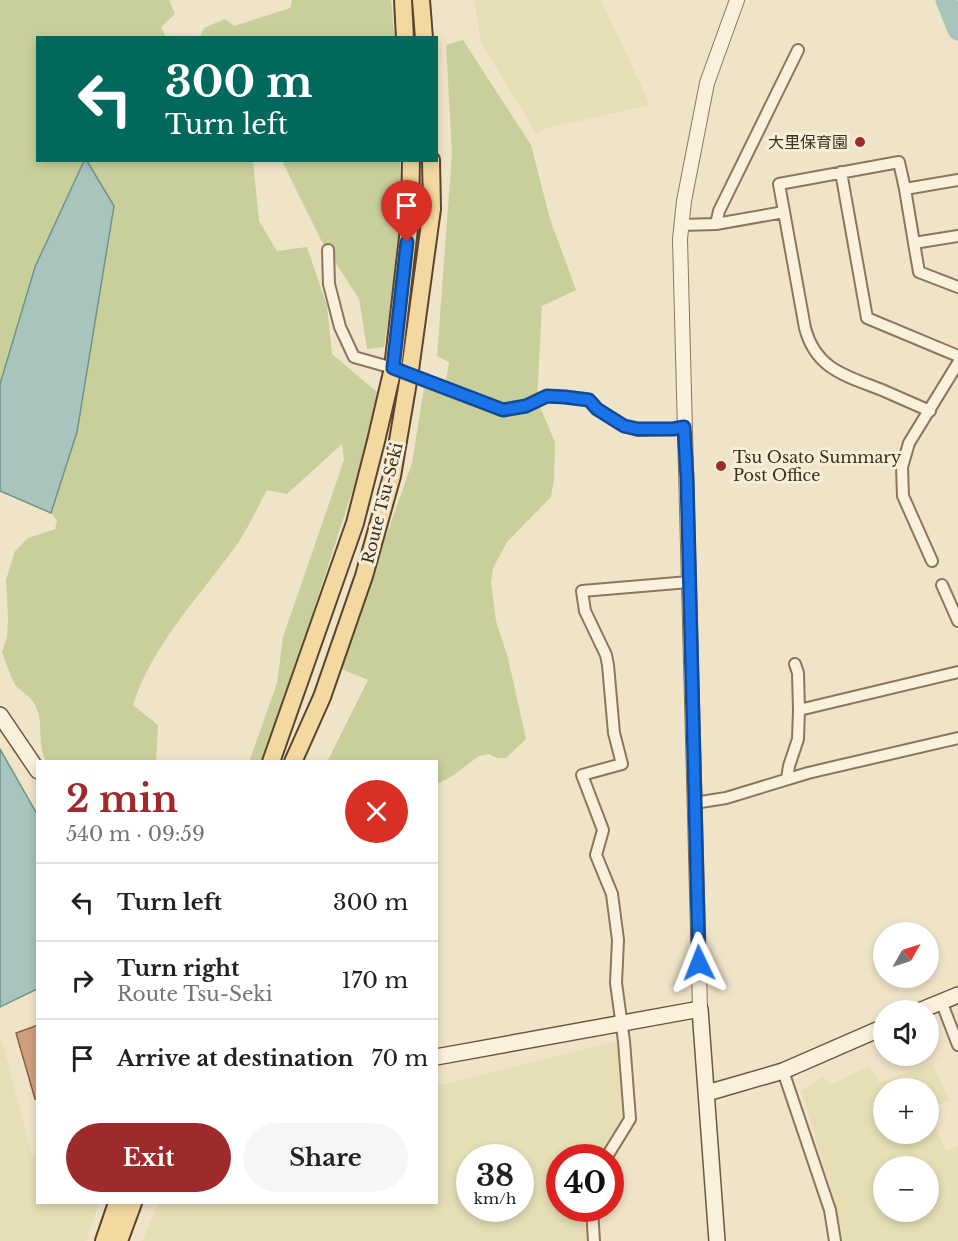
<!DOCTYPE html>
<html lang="en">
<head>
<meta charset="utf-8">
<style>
  :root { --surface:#fff; --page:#f6f6f6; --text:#202124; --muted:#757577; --line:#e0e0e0; --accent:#9e2a2b }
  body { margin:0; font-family:"Libre Baskerville","Noto Sans JP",serif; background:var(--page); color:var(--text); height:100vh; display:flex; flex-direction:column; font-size:22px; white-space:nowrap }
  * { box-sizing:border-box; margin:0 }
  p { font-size:20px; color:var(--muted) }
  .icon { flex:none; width:33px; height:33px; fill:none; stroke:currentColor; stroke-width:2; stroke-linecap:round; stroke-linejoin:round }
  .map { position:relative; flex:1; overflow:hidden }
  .sheet { position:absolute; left:36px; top:760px; width:402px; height:444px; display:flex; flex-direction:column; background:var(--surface); border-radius:0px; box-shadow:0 3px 9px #0003 }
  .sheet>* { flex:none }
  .banner { position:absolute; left:36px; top:36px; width:402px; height:126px; border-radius:0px; box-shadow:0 3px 9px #0003; background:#00695c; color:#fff; overflow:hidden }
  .needle { width:39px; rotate:51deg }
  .controls { position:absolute; left:873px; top:922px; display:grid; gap:12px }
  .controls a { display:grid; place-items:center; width:66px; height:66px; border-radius:50%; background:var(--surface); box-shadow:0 3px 9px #0003; font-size:30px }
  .speed { position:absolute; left:456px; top:1144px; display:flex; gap:12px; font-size:30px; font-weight:700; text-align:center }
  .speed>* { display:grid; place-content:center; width:78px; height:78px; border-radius:50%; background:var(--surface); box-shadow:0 3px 9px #0003; line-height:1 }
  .speed small { font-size:15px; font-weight:400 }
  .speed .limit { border:9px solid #d22; background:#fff; color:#111 }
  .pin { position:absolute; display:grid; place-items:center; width:51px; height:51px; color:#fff; margin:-62px -26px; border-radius:50% 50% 50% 0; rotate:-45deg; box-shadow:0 0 6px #0007 }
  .pin .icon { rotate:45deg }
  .me { position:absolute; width:66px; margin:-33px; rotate:358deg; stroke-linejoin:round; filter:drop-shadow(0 0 4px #0008) }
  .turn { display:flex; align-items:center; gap:21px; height:126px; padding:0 30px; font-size:27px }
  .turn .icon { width:78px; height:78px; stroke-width:2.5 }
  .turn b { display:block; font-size:42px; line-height:51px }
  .round { display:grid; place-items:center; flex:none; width:63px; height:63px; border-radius:32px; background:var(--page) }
  .summary { display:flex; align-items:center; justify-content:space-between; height:102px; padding:0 30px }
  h1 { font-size:36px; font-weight:700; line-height:45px; color:var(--accent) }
  .action { display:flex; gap:12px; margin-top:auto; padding:12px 30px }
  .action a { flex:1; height:69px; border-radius:36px; background:var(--accent); color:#fff; font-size:24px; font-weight:700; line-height:69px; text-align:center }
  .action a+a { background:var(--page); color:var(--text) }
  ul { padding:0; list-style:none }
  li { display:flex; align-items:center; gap:18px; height:78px; padding:0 30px; border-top:2px solid var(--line) }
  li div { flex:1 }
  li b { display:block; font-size:22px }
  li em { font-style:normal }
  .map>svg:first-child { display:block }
</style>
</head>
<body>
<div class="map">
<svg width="958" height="1241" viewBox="0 0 958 1241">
  <rect width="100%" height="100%" fill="#f0e4c8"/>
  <path fill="#e6deb5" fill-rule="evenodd" d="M 474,0 L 601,0 L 650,105 L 548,128 L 536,133 L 481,43 Z
    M 2,1040 L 32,1156 L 37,1155 L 38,1203 L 99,1203 L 86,1241 L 0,1241 L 0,1041 Z
    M 617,1041 L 623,1121 L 600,1158 L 560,1158 L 560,1209 L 580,1209 L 589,1241 L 142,1241 L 159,1203 L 436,1203 L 437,1086 ZM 470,1158 L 520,1158 L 520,1209 L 470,1209 Z
    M 933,1063 L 949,1101 L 929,1107 L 928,1089 L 884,1089 L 884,1134 L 928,1134 L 929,1113 L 946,1151 L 958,1146 L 958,1241 L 842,1241 L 834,1198 L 801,1091 L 822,1077 L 832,1084 L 870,1066 L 879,1083 ZM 884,1167 L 928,1167 L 928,1212 L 884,1212 Z"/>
  <path fill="#c9cf9b" d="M 0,0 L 169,0 L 175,14 L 161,27 L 166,37 L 38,38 L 38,160 L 84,161 L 35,267 L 0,384 Z
    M 292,0 L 391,0 L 395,37 L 200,37 L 204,28 L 225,19 L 234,26 L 290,8 Z
    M 463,40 L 531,145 L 550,219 L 576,290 L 542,306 L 537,400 L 555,442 L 554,480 L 551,497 L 507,542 L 493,568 L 491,582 L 496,621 L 508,658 L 526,739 L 506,758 L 497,758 L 489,754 L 479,756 L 451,777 L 437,784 L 436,762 L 327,762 L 368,680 L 339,668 L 412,463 L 424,388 L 446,380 L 449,362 L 437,356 L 452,153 L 446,45 Z
    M 87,161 L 253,161 L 259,221 L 277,251 L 307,247 L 327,306 L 332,354 L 383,397 L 289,686 L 261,762 L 249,762 L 277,683 L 283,637 L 344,460 L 342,444 L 287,494 L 267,490 C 258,507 249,526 238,543 C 201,595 153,643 133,705 L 158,725 L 156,762 L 47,762 C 37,747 43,729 38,712 C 33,695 20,693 14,683 C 9,673 6,662 2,652 L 7,637 L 8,618 L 6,580 L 15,551 L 28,538 L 55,529 L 57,521 L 51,513 L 77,432 L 114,206 Z
    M 282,161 L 400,161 L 402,231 L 384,347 L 367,349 L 359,299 L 321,240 Z"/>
  <path fill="#a9c4bc" stroke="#6f938a" stroke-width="1.5" d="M 84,161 L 87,161 L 114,206 L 77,432 L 51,513 L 0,491 L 0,384 L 35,267 Z
    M 0,749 L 37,814 L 37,989 L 0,1007 Z"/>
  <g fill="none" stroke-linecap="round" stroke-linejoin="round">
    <path stroke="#a9c4bc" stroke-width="21" d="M 946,0 L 958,30"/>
  </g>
  <path fill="#cf9f7d" stroke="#8d5f41" stroke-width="1.5" d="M 38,1025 L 38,1099 L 35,1099 L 16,1033 Z"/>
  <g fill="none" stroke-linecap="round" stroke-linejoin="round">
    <defs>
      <path id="minor" d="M 841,172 L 867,318 L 958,356
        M 905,189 L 914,243
        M 716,224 L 719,211 L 798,50
        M 681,225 L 716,224 L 784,212
        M 958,236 L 914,243 L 919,272 L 958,287
        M 328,250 L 329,284 L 340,327 L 354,357 L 393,368 L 503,410 L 526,406 L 547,396 L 565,397 L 589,400 L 597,409 L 624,426 L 638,430 L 673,429 L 685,427
        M 930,411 C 914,404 898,397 882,390 C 847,376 816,370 805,328 L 779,184 L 899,162 L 905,189 L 958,180
        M 932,561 L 903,496 L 902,467 L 909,443 L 958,363
        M 942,585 L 958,621
        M 795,664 L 798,673 L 799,710
        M 787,779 L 789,766 L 798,739 L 799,710 L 958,672
        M 694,803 L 726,798 L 808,773 L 958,738
        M 941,1001 L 958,1045
        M 783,1071 L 830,1210 L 835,1241
        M 606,1158 L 630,1119 L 624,1041 L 616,983 L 618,940 L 612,894 L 596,855 L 603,830 L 582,775 L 622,764 L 614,733 L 608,665 L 606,655 L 585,611 L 582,591 L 689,582
        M 592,1209 L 594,1241"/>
      <path id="tertiary" d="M 700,1009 L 680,239 L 684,201 L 707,83 L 737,0"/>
      <path id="secondary" d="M 0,715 L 38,771
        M 919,1011 L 958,995
        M 436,1057 L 700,1009 L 717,1241
        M 707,1093 L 783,1071 L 884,1027"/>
      <path id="primary" d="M 403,0 L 405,38
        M 421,0 L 424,38
        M 271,762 L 355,523 L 376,441 L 393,368 L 410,220 L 411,160
        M 293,762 L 322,697 L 364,576 L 392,476 L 410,370 L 432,209 L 431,160
        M 104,1241 L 117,1203
        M 119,1241 L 133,1203"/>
    </defs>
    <use href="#minor" stroke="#8d765c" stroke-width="14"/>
    <use href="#tertiary" stroke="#8d765c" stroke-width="16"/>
    <use href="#secondary" stroke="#6f573f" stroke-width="18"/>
    <use href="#primary" stroke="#5b4430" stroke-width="20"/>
    <use href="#minor" stroke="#faf1dc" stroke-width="10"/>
    <use href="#tertiary" stroke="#faf1dc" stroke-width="14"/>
    <use href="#secondary" stroke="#faf1dc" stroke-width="15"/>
    <use href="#primary" stroke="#f3d9a0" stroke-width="16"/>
  </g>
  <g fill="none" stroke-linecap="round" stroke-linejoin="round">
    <defs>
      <path id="route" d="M 407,242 L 393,368 L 503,410 L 526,406 L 547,396 L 565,397 L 589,400 L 597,409 L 624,426 L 638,429 L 673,429 L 684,427 L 687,478 L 699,963"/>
    </defs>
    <use href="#route" stroke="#114b97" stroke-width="15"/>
    <use href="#route" stroke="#1a73e8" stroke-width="10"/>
  </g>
  <g fill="#9e2a2b" stroke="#f7eed8" stroke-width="2">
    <circle cx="860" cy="142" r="6"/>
    <circle cx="721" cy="466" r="6"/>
  </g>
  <g text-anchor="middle" stroke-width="6" stroke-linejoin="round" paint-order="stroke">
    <g font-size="16" fill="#3d2e20" stroke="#f7eed8" text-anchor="end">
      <text x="848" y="148">大里保育園</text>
      <text x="733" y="463" text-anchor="start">Tsu Osato Summary<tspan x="733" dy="18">Post Office</tspan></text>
    </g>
    <g font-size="16" fill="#3d2e20" stroke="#f7eed8">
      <text transform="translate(382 503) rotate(-76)" y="6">Route Tsu-Seki</text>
    </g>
  </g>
</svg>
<div class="controls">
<a><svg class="needle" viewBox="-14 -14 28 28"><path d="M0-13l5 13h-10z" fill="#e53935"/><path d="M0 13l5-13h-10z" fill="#757577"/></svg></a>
<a><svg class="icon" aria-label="sound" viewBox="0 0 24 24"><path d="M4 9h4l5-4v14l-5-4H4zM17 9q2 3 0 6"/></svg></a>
<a>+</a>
<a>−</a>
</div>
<div class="speed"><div>38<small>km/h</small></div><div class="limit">40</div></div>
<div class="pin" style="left:407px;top:242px;background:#d93025"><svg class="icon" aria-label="arrive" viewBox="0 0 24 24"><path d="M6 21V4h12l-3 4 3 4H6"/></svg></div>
<svg class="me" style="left:699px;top:963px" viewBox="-20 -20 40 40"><path d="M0-17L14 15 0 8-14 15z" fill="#1a73e8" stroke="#fff" stroke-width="4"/></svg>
<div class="banner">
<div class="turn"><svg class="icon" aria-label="left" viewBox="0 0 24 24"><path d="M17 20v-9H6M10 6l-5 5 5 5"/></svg><div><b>300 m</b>Turn left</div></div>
</div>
<section class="sheet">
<div class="summary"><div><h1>2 min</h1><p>540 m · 09:59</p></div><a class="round" style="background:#d93025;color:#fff"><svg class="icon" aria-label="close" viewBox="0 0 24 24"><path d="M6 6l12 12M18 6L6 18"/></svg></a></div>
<ul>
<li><svg class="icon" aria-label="left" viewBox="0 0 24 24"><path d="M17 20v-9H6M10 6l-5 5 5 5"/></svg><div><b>Turn left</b></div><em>300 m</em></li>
<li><svg class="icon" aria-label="right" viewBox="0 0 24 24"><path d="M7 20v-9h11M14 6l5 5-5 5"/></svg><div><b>Turn right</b><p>Route Tsu-Seki</p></div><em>170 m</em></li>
<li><svg class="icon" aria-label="arrive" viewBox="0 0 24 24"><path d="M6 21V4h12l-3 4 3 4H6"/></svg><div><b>Arrive at destination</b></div><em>70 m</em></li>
</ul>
<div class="action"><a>Exit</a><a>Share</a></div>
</section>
</div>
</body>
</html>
